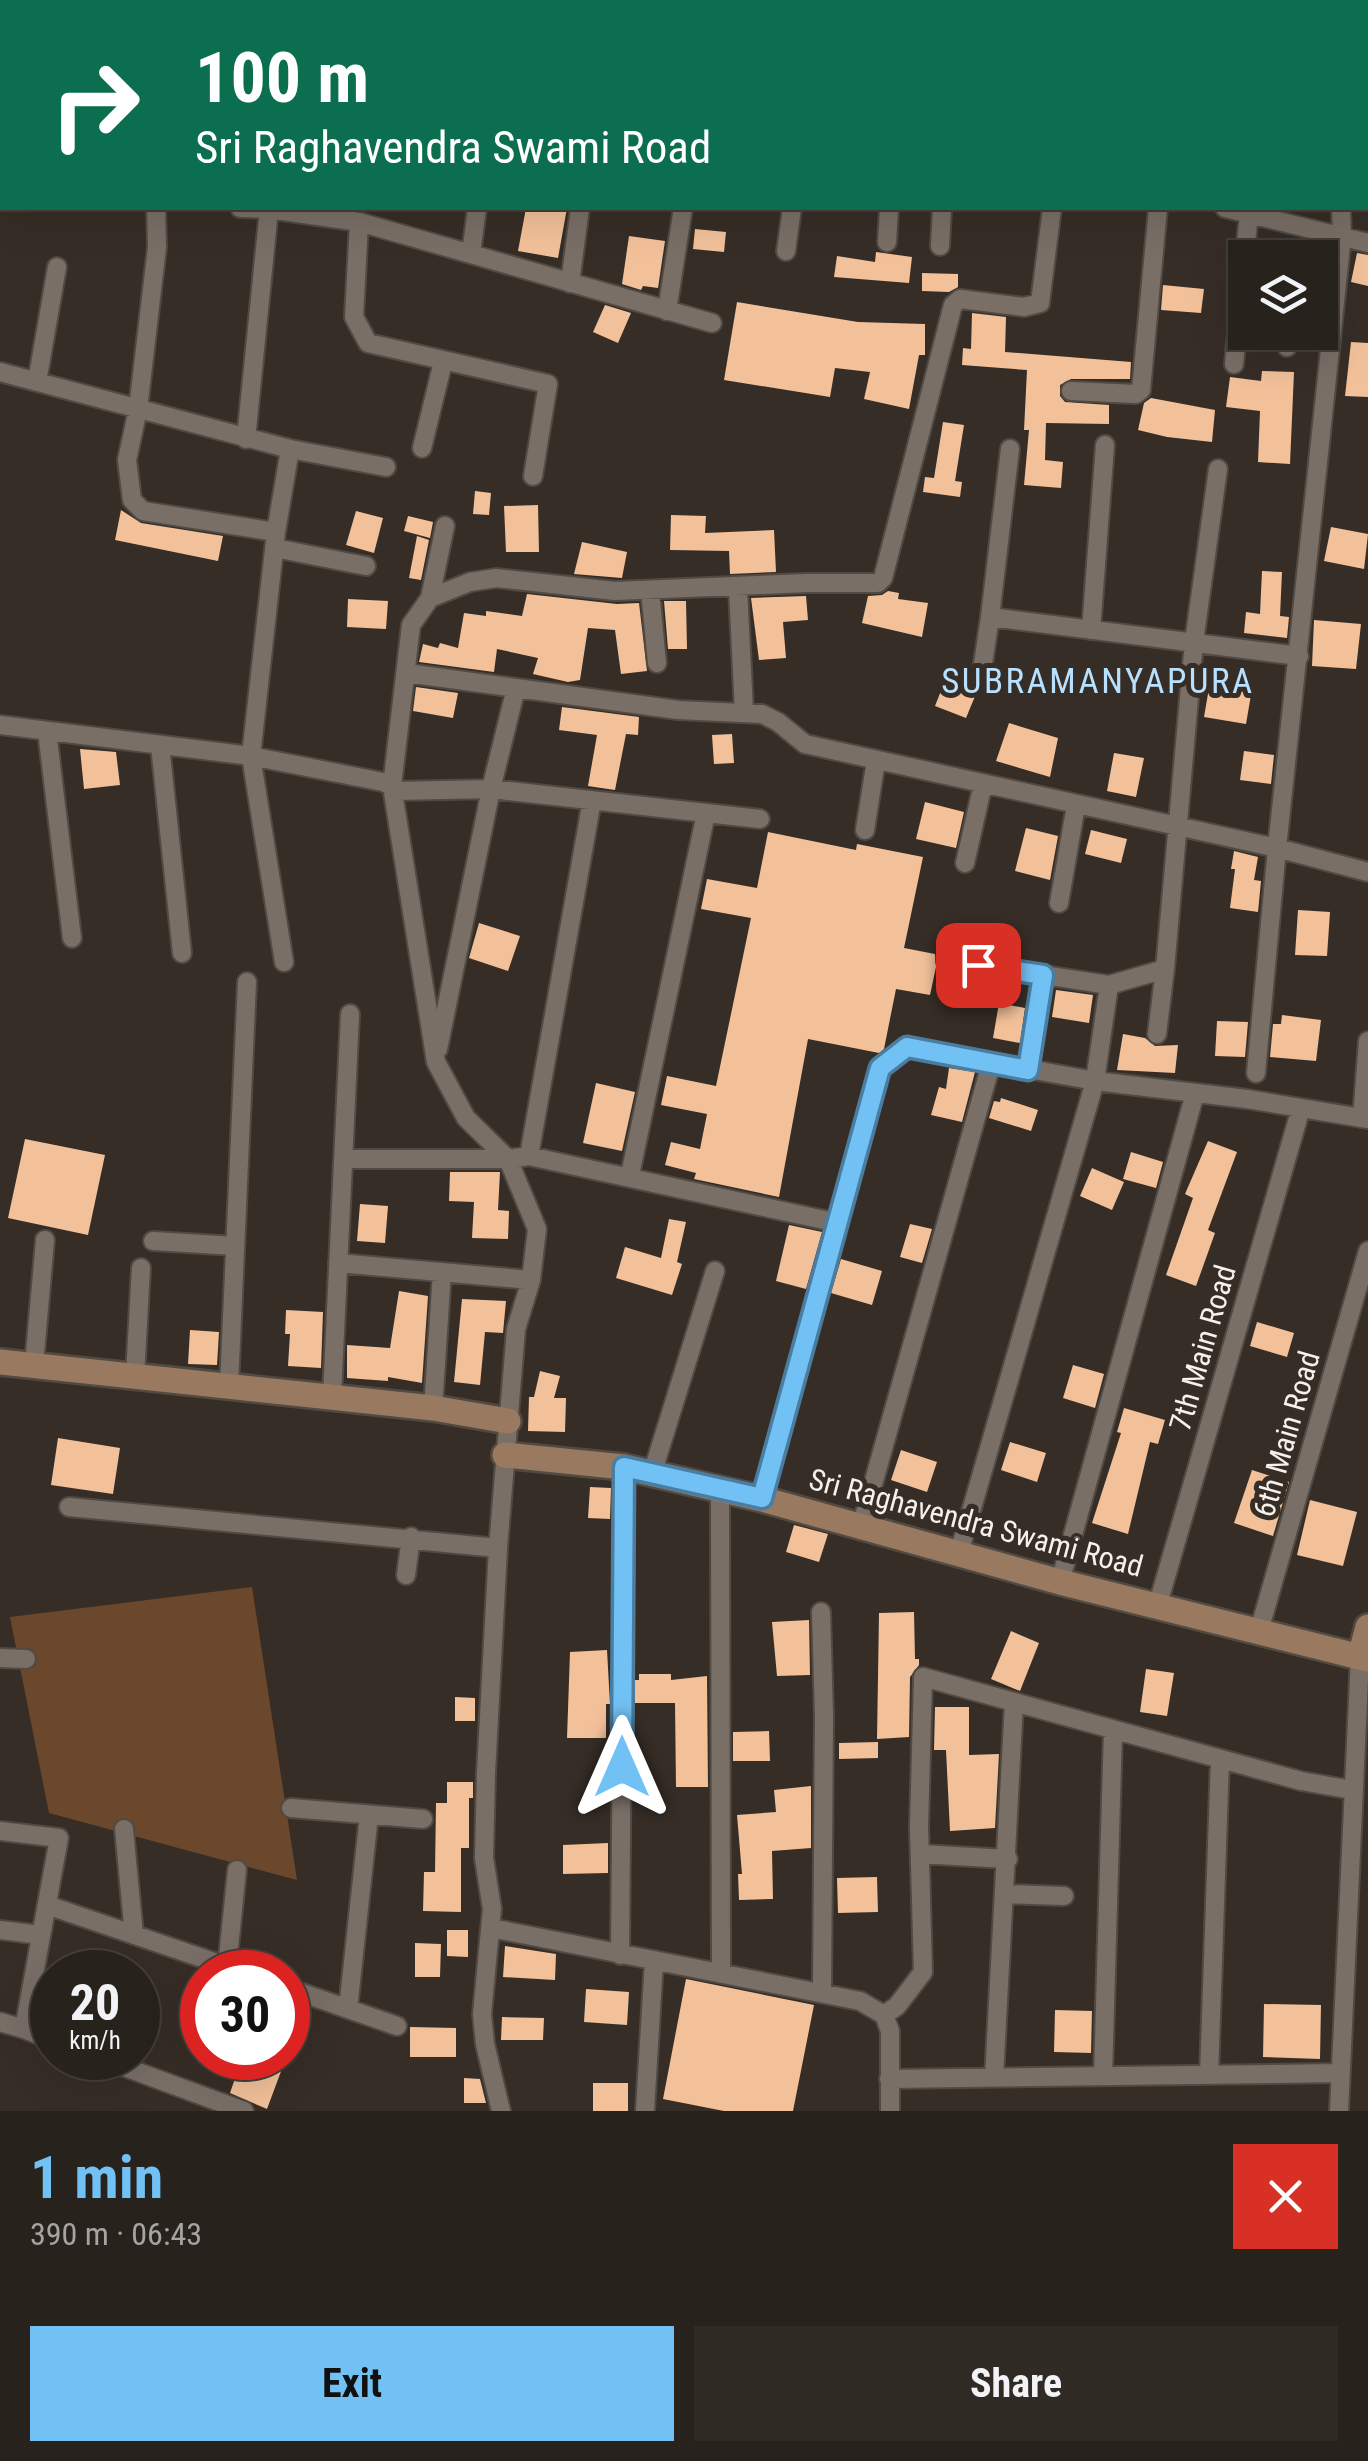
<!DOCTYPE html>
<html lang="en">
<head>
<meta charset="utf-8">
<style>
  :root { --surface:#28221c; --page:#302a25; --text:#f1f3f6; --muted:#a5a4a3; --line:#443f3b; --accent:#72c1f5 }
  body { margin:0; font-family:"Roboto Condensed",sans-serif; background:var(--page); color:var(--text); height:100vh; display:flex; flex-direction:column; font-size:38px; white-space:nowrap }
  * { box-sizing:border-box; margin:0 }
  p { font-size:32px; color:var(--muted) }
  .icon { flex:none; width:55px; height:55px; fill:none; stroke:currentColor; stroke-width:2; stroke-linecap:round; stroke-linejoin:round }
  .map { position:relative; height:2111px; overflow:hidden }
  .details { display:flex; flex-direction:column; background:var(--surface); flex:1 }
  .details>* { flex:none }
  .top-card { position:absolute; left:0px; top:0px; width:1370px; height:210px; box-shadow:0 10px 40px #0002,0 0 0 2px var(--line); background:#0b6e4f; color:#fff; overflow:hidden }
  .buttons { position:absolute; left:1228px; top:240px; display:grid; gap:20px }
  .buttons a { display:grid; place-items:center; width:110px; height:110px; border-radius:0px; background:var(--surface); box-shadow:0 10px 40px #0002,0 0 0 2px var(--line); font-size:50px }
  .speed { position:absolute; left:30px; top:1950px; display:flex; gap:20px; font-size:50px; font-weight:700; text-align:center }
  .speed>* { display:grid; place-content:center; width:130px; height:130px; border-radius:50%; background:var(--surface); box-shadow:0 10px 40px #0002,0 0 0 2px var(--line); line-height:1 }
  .speed small { font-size:25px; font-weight:400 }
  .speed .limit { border:15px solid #d22; background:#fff; color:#111 }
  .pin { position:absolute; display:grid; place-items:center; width:85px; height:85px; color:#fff; margin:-42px; border-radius:20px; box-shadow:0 5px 15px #0006 }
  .me { position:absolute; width:110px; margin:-55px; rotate:0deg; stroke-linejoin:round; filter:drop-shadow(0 0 8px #0008) }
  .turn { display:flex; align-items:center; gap:35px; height:210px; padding:0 30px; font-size:45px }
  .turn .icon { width:130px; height:130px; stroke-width:2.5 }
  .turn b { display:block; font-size:70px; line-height:85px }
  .round { display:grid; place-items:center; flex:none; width:105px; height:105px; border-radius:0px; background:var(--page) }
  .head { display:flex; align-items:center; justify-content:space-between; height:170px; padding:0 30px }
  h1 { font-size:60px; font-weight:700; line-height:75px; color:var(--accent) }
  .action { display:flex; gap:20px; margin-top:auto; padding:20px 30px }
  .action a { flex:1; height:115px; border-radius:0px; background:var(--accent); color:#111; font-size:40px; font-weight:700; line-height:115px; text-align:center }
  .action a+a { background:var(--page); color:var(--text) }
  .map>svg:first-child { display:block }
</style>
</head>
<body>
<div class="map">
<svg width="1368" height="2111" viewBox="0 0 1368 2111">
  <rect width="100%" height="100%" fill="#362d26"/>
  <path fill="#6b482c" d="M 252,1587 L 297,1880 L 49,1813 L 10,1617 Z"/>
  <path fill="#f2c19a" d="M 526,208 L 567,208 L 558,258 L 518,251 Z
    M 695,229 L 726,232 L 724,252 L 693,249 Z
    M 629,236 L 665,241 L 658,288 L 643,286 L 641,290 L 622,284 Z
    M 876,252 L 912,257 L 909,283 L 834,277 L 837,256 L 875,262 Z
    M 1357,253 L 1368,255 L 1368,286 L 1351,282 Z
    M 922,273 L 958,274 L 958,287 L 949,292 L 922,291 Z
    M 1163,285 L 1204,289 L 1201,313 L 1161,310 Z
    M 737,302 L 858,322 L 925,324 L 925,355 L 919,355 L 909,409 L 864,399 L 870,372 L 835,368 L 830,397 L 724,380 Z
    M 605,305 L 631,313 L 618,343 L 593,332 Z
    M 972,313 L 1006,317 L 1005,352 L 1131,362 L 1130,379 L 1071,379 L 1060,385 L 1060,396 L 1065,402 L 1109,405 L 1109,424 L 1046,423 L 1045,460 L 1063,462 L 1061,488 L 1024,485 L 1029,430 L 1024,430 L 1027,370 L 962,365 L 963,348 L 971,349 Z
    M 1351,342 L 1368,343 L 1368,397 L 1345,396 Z
    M 1262,371 L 1294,372 L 1290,464 L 1258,462 L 1260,411 L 1226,407 L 1230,377 L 1261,381 Z
    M 1151,398 L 1215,410 L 1212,442 L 1167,437 L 1138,430 L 1144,403 Z
    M 943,422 L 964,425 L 955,481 L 962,482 L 960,497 L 923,492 L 925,477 L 934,478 Z
    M 475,491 L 491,493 L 489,515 L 473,514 Z
    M 538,505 L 539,552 L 506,552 L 504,506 Z
    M 121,510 L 141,523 L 223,536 L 218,561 L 115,540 Z
    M 356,511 L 383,518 L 374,553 L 346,545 Z
    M 671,515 L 706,516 L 705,533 L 774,530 L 776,572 L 730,574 L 729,551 L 670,550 Z
    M 408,516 L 433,522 L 430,538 L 404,531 Z
    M 1331,527 L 1368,534 L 1364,569 L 1324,561 Z
    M 417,536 L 429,540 L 421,580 L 409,578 Z
    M 582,542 L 627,552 L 622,578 L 574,574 Z
    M 1262,571 L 1282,572 L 1280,616 L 1289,617 L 1287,638 L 1244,633 L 1246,612 L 1260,614 Z
    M 888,591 L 899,593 L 898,599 L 928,603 L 922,637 L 862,623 L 868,596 L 882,595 Z
    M 527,594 L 617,604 L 639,603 L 647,671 L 621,674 L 615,630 L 588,628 L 580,680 L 568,682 L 533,674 L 538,658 L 497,649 L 494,672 L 419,662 L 423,644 L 438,648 L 440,643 L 458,648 L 464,613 L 486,616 L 486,611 L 522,616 Z
    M 806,596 L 808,620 L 783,622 L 786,658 L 759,660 L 751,598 Z
    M 348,599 L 388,601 L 386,629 L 347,627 Z
    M 664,601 L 686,601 L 687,649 L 668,649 Z
    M 1314,620 L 1361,624 L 1356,669 L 1312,666 Z
    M 948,673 L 969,681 L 978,689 L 966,718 L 935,706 Z
    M 1210,682 L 1252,689 L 1246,724 L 1204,717 Z
    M 416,687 L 458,693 L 453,718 L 413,711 Z
    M 562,707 L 639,717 L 638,735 L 626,734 L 615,790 L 588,786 L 597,735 L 559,730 Z
    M 1009,723 L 1058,738 L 1050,777 L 996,761 Z
    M 732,734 L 734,763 L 714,764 L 712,735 Z
    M 80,749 L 116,752 L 120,785 L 84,789 Z
    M 1244,751 L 1274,755 L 1271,784 L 1240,780 Z
    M 1114,753 L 1144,758 L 1136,797 L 1107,791 Z
    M 925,802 L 964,812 L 956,848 L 916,839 Z
    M 1026,828 L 1058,836 L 1050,880 L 1015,871 Z
    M 1091,830 L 1127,839 L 1121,863 L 1085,854 Z
    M 768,832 L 856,850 L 857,844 L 923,857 L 904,948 L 935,954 L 936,967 L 930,995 L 896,989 L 884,1049 L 879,1053 L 808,1039 L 779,1197 L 694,1179 L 696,1173 L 665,1165 L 671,1142 L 700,1149 L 707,1114 L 661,1105 L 667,1076 L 716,1086 L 751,918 L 701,909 L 707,879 L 757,888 Z
    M 1234,851 L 1258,857 L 1254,880 L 1261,881 L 1258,912 L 1230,908 L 1235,869 L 1231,869 Z
    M 1298,910 L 1330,912 L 1327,956 L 1295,955 Z
    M 479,923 L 520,936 L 508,971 L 469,958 Z
    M 1056,990 L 1093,995 L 1089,1023 L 1052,1017 Z
    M 999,1003 L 1025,1008 L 1020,1043 L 993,1038 Z
    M 1282,1015 L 1321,1020 L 1316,1061 L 1270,1057 L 1273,1024 L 1281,1024 Z
    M 1217,1021 L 1248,1022 L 1245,1057 L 1215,1056 Z
    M 1123,1034 L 1145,1038 L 1155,1046 L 1178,1045 L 1175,1073 L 1117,1070 Z
    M 949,1068 L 975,1072 L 962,1122 L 931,1115 L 939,1087 L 946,1089 Z
    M 596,1083 L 635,1092 L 622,1151 L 583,1143 Z
    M 1001,1098 L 1038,1110 L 1031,1131 L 989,1118 L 994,1101 L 1000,1102 Z
    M 25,1139 L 105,1155 L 88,1235 L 8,1218 Z
    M 1208,1141 L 1237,1152 L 1208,1230 L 1215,1233 L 1196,1286 L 1166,1275 L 1193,1198 L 1185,1194 Z
    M 1131,1152 L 1163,1162 L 1156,1188 L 1123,1179 Z
    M 1092,1168 L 1124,1182 L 1112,1210 L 1080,1196 Z
    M 450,1172 L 500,1172 L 498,1210 L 509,1211 L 508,1239 L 472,1238 L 474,1202 L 449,1201 Z
    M 360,1204 L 388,1206 L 385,1243 L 357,1241 Z
    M 669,1219 L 686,1222 L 677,1262 L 682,1264 L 672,1295 L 616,1278 L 625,1247 L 661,1258 Z
    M 910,1224 L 932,1229 L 922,1263 L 900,1257 Z
    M 789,1225 L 822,1232 L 806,1289 L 776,1281 Z
    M 841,1259 L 882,1271 L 872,1305 L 831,1293 Z
    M 399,1291 L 428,1296 L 422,1383 L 388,1377 L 388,1381 L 347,1378 L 347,1345 L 390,1348 Z
    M 462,1299 L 506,1301 L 503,1333 L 485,1332 L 480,1385 L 454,1382 Z
    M 286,1310 L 323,1312 L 321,1368 L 288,1366 L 290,1334 L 285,1334 Z
    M 1257,1322 L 1294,1333 L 1287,1357 L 1250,1346 Z
    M 190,1330 L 219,1332 L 217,1365 L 188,1364 Z
    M 1073,1365 L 1104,1374 L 1095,1408 L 1063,1398 Z
    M 540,1371 L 560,1376 L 554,1398 L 566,1398 L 565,1432 L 528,1431 L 529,1397 L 534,1397 Z
    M 1124,1408 L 1165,1420 L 1158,1444 L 1150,1442 L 1128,1534 L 1092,1523 L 1121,1433 L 1117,1432 Z
    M 58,1438 L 120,1448 L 113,1494 L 51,1485 Z
    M 1010,1442 L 1046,1453 L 1037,1482 L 1001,1470 Z
    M 901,1450 L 937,1462 L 927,1492 L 891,1480 Z
    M 1252,1470 L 1289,1482 L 1273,1536 L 1234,1523 Z
    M 590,1487 L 611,1488 L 610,1519 L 588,1518 Z
    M 1310,1500 L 1357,1512 L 1343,1566 L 1297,1555 Z
    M 794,1525 L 828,1534 L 819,1562 L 786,1552 Z
    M 914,1612 L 915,1659 L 919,1659 L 919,1665 L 910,1677 L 909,1737 L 877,1739 L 879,1613 Z
    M 809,1620 L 810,1675 L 777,1676 L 772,1622 Z
    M 1011,1631 L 1039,1643 L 1020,1691 L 991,1679 Z
    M 607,1650 L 610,1704 L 606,1704 L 606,1738 L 567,1738 L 570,1652 Z
    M 1146,1669 L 1174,1673 L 1167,1716 L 1140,1712 Z
    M 639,1674 L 671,1674 L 671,1680 L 707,1676 L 708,1787 L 676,1787 L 675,1703 L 635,1703 L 635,1680 L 639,1680 Z
    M 455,1697 L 475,1698 L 475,1721 L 455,1721 Z
    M 935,1707 L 969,1707 L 969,1755 L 999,1754 L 995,1828 L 950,1831 L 946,1750 L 934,1750 Z
    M 769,1731 L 770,1761 L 733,1761 L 733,1732 Z
    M 878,1742 L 878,1758 L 839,1759 L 839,1743 Z
    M 447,1782 L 473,1782 L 473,1798 L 469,1798 L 469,1848 L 461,1848 L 461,1912 L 423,1911 L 424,1872 L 435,1872 L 436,1803 L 447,1803 Z
    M 811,1786 L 811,1848 L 772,1851 L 773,1899 L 739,1900 L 738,1874 L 742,1874 L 737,1815 L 776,1812 L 774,1790 Z
    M 608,1843 L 608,1873 L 563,1874 L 563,1845 Z
    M 877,1877 L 878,1912 L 838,1913 L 837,1878 Z
    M 447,1930 L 468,1930 L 468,1957 L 447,1956 Z
    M 415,1943 L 441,1944 L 440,1977 L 415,1977 Z
    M 505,1946 L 556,1954 L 555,1980 L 503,1977 Z
    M 686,1979 L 814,2005 L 793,2111 L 724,2111 L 663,2099 Z
    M 586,1989 L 629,1992 L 627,2025 L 584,2022 Z
    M 1264,2004 L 1321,2005 L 1320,2059 L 1263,2057 Z
    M 1055,2010 L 1092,2011 L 1091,2053 L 1054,2052 Z
    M 502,2017 L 544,2018 L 543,2040 L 501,2040 Z
    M 410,2027 L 456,2028 L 456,2057 L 410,2057 Z
    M 242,2058 L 286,2058 L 267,2109 L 230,2093 Z
    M 464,2078 L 480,2079 L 486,2103 L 464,2103 Z
    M 593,2083 L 628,2083 L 628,2111 L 593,2111 Z"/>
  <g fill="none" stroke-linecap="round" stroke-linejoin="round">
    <defs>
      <path id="street" d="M 909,0 L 910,2
        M 1041,2 L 1041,0
        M 1231,2 L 1231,0
        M 1248,2 L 1249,0
        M 1359,2 L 1359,0
        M 156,208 L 157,247 L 138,409 L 127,460 L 132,500 L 143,511 L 276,532
        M 240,208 L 269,209
        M 1225,208 L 1368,243
        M 359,222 L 354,317 L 368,343 L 548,384 L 533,476
        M 887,242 L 889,208
        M 940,246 L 942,208
        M 786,251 L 792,208
        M 471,254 L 477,208
        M 570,283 L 580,208
        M 667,311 L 683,208
        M 1287,347 L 1288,332
        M 1234,364 L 1249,213
        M 0,372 L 290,449 L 276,532 L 251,756 L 284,962
        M 37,382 L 57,267
        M 1071,391 L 1136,394 L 1141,390 L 1158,208
        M 246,439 L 269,209 L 359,222 L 712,323
        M 422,448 L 443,362
        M 290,449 L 386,467
        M 1010,449 L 990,617 L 1299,656
        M 275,548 L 366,566
        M 738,588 L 744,712
        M 650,590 L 657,663
        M 430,598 L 445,526
        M 1091,630 L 1105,445
        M 406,673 L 678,710 L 762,714 L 778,722 L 805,744 L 1277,848 L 1368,872
        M 981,677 L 990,617
        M 0,725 L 251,756 L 383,782 L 392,786
        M 47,731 L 72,938
        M 160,745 L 182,953
        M 395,791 L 491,789 L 760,819
        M 865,830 L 876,760
        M 965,863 L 983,784
        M 1059,903 L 1076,805
        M 946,960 L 1109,985
        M 1157,1034 L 1165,969
        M 438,1049 L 491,789 L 516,688
        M 1028,1070 L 1043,975
        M 1256,1073 L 1277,848 L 1342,236 L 1341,208
        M 1362,1118 L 1368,1041
        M 529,1156 L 592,800
        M 344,1159 L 508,1159 L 529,1156 L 838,1223
        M 630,1175 L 706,813
        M 153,1241 L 235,1246
        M 338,1263 L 531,1280
        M 34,1365 L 45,1240
        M 135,1376 L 141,1268
        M 229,1386 L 247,982
        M 332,1396 L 350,1014
        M 433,1408 L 442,1272
        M 652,1474 L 715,1271
        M 720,1489 L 721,1972
        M 762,1499 L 880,1068 L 907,1047 L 1095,1081 L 1247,1099 L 1368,1119
        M 69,1507 L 498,1548
        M 861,1527 L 991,1064
        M 959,1553 L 1095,1081 L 1109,985 L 1165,969 L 1194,642 L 1218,469
        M 406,1575 L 411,1537
        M 1060,1582 L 1195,1093
        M 1158,1604 L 1301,1108
        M 821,1612 L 824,1716 L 822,1991
        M 1259,1631 L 1368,1251
        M 0,1658 L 26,1659
        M 291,1808 L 423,1819
        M 124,1829 L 134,1935
        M 0,1831 L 59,1838 L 24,2029 L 52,2040
        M 920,1854 L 1008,1859
        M 1005,1894 L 1064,1896
        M 47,1905 L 243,1972
        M 491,1928 L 860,2001 L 884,2015 L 890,2031 L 890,2111
        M 0,1930 L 41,1935
        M 620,1955 L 624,1467
        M 227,1967 L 237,1870
        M 288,1988 L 397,2026
        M 348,2009 L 369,1815
        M 884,2015 L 897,2006 L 923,1972 L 919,1827 L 923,1677 L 1301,1781 L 1352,1790
        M 0,2022 L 24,2029
        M 100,2058 L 244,2111
        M 1209,2075 L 1220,1759
        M 1103,2076 L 1113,1730
        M 994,2078 L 1014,1702
        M 889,2079 L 1338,2073
        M 501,2111 L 485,2044 L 482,2014 L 492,1909 L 484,1858 L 486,1773 L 498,1548 L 516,1329 L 531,1280 L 537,1229 L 508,1159 L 466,1118 L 436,1062 L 392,786 L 411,625 L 430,598 L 470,582 L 496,578 L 615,591 L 807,583 L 878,583 L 883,578 L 953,305 L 960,299 L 1024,307 L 1040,303 L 1052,208
        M 645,2111 L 654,1960
        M 1339,2111 L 1360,1657"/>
      <path id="secondary" d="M 0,1362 L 433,1408 L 508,1421
        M 505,1455 L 624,1467 L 762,1499 L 1060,1582 L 1368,1659
        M 1360,1657 L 1368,1627"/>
    </defs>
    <use href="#street" stroke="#514a43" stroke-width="22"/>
    <use href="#secondary" stroke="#514a43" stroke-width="30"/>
    <path stroke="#8c847e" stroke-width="4" stroke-dasharray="8 5" stroke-linecap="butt" d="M 1317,2 L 1317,0"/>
    <use href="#street" stroke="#7a6f67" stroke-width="18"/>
    <use href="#secondary" stroke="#99795f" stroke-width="25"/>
  </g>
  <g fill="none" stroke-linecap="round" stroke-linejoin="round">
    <defs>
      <path id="route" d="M 622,1767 L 624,1467 L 762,1498 L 880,1068 L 907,1047 L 1028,1070 L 1043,975 L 978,965"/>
    </defs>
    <use href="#route" stroke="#4a7d9f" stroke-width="25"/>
    <use href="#route" stroke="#72c1f5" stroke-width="18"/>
  </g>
  <g text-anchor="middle" stroke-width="10" stroke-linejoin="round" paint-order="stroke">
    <g font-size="30" fill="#f7f1ec" stroke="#362d26">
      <text transform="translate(1203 1348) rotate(-74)" y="10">7th Main Road</text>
      <text transform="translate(1287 1434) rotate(-74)" y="10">6th Main Road</text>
      <text transform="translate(976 1523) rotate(15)" y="10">Sri Raghavendra Swami Road</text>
    </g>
    <g font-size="35" letter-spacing="2.5" fill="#b7e1ff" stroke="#362d26">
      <text x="1098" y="693">SUBRAMANYAPURA</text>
    </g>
  </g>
</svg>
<div class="buttons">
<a><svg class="icon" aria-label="layers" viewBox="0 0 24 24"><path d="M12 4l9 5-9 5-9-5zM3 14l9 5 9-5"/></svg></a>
</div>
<div class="speed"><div>20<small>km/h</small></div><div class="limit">30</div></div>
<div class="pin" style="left:978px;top:965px;background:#d93025"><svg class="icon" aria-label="arrive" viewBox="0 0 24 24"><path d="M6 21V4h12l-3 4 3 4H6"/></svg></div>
<svg class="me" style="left:622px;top:1767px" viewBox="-20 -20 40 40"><path d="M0-17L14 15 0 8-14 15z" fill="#72c1f5" stroke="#fff" stroke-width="4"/></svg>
<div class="top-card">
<div class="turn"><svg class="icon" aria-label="right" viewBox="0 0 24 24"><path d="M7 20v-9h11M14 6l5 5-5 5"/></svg><div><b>100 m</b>Sri Raghavendra Swami Road</div></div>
</div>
</div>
<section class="details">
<div class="head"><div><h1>1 min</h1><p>390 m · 06:43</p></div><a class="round" style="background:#d93025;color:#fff"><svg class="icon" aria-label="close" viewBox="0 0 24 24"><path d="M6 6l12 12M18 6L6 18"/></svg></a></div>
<div class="action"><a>Exit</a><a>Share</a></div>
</section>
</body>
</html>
